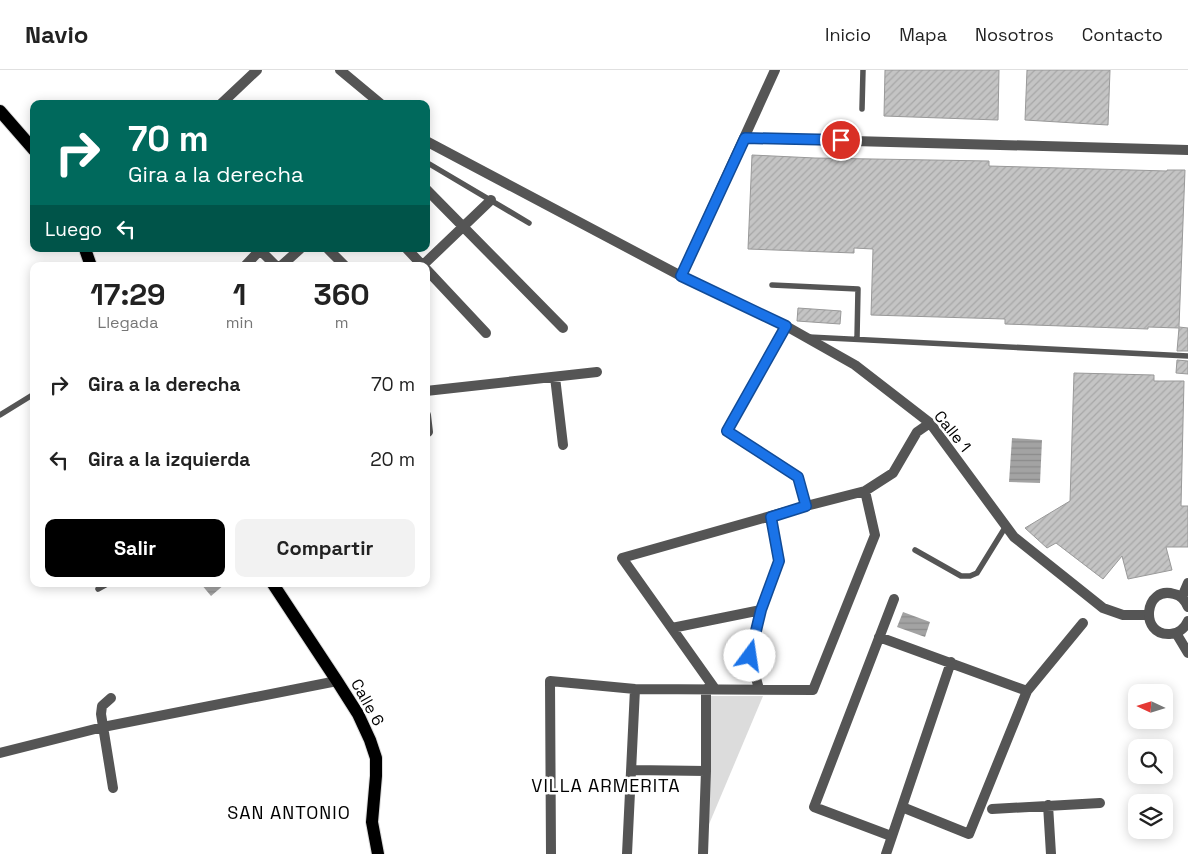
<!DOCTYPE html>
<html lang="es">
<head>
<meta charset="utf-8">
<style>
  :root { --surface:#fff; --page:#f2f2f2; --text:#222; --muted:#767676; --line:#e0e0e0; --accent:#000 }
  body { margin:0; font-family:"Space Grotesk",sans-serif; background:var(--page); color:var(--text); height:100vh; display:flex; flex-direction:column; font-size:19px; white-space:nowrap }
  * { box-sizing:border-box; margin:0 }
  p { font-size:16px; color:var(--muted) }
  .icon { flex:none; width:28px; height:28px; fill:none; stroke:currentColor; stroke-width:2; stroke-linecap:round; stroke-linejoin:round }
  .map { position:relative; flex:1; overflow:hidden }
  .panel { position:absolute; left:30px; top:192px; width:400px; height:325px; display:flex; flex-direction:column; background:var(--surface); border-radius:10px; box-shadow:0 2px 12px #0003 }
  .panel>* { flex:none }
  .banner { position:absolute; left:30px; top:30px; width:400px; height:152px; border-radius:10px; box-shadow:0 2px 12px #0003; background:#00695c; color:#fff; overflow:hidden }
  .needle { width:32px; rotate:274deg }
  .tools { position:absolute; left:1128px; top:614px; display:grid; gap:10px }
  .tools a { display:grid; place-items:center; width:45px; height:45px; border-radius:10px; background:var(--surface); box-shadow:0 2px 12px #0003; font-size:25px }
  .pin { position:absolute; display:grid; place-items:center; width:42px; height:42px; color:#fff; margin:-21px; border:2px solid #fff; border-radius:50%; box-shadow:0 1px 5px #0007 }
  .me { position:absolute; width:55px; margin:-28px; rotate:14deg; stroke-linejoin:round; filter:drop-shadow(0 0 4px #0008) }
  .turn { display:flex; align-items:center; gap:18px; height:105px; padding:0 15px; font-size:22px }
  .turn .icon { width:65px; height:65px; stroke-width:2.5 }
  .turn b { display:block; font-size:35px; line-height:42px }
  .then { display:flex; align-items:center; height:48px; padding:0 15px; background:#0003; gap:10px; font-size:19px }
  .eta { display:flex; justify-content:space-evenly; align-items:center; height:85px; text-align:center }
  .eta b { font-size:30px; font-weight:600; line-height:35px }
  .primary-button { display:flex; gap:10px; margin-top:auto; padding:10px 15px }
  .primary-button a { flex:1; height:58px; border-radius:10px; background:var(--accent); color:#fff; font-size:20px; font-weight:600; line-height:58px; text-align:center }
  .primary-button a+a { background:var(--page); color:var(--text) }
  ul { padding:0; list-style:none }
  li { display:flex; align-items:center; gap:15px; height:75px; padding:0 15px }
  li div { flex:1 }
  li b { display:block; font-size:19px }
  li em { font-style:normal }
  header { display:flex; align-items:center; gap:30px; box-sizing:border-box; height:70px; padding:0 25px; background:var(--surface); border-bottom:1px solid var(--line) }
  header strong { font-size:24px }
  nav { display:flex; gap:28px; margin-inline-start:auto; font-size:18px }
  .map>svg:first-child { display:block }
</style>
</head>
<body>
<header>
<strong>Navio</strong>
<nav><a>Inicio</a><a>Mapa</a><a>Nosotros</a><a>Contacto</a></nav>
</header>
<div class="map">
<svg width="1188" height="784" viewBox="0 0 1188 784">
  <defs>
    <pattern id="water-rules" width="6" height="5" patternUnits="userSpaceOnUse" patternTransform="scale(1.25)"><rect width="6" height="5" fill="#a3a3a3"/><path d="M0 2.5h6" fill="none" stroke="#8b8b8b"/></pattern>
    <pattern id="building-hatch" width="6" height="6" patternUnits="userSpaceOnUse" patternTransform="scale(1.25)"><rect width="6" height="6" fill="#c4c4c4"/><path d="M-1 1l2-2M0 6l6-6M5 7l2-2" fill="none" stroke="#a7a7a7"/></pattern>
  </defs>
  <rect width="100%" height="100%" fill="#fff"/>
  <path fill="#dcdcdc" d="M 707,626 L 763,626 L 707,759 Z"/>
  <path fill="url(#water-rules)" d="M 1012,368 L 1042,370 L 1040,413 L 1009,412 Z
    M 201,514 L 225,514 L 211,526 Z
    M 903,542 L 930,552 L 925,567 L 897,557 Z"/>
  <path fill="url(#building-hatch)" stroke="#999" d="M 885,0 L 999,0 L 998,50 L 884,46 Z
    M 1027,0 L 1110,0 L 1108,55 L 1025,50 Z
    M 752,85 L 815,88 L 989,91 L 989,96 L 1167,101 L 1167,100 L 1185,100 L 1179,257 L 1188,258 L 1188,281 L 1177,281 L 1179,258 L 1148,257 L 1148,259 L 1005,254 L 1005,249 L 871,245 L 873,179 L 854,178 L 854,183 L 748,179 Z
    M 798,238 L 841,241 L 840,254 L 797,251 Z
    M 1177,290 L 1188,291 L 1188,304 L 1176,303 Z
    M 1074,303 L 1154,305 L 1154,311 L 1184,311 L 1181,436 L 1188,436 L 1188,477 L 1166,477 L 1172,500 L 1128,509 L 1122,486 L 1103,509 L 1056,473 L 1047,478 L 1025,458 L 1070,431 Z"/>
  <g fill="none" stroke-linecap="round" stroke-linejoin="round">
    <defs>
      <path id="primary" d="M 0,41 L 34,80
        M 85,179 L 91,196
        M 273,514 L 337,611 L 358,644 L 370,670 L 376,688 L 376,706 L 372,752 L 378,784"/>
    </defs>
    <use href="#primary" stroke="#dbdbdb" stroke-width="14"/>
    <path stroke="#555" stroke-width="5.5" d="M 862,39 L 863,0
      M 426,92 L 529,153
      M 772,215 L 858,219 L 857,268
      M 809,267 L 1188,286
      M 0,345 L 34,324
      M 915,480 L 961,506 L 970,506 L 977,503 L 1006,456
      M 98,519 L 107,514"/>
    <path stroke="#555" stroke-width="10" d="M 340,0 L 381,34
      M 221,34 L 257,0
      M 745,68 L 1188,80
      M 426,71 L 681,206 L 786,256 L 855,295 L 930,353 L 1014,467 L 1103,538 L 1123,545 L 1148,545
      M 426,119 L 563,258
      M 328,179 L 345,196
      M 407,179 L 423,196
      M 260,180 L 276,196
      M 245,196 L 261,179
      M 281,196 L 300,179
      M 422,196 L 491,130
      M 426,199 L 486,263
      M 681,206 L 775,0
      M 786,256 L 727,361 L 798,407 L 806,436
      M 555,307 L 563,375
      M 426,321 L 597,302
      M 426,345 L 428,362
      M 672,558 L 761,540
      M 879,567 L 1027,621
      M 715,619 L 622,488 L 806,436 L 865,421 L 893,403 L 917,362 L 930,353
      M 759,619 L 750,586 L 761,540 L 779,491 L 771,447
      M 111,628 L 102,636 L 101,644 L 113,718
      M 0,683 L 103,657 L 337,611
      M 632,700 L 706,701
      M 1048,735 L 1051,784
      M 902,737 L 969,764 L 1027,621 L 1083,553
      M 992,739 L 1100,733
      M 891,766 L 814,737 L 894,529
      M 551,784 L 550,611 L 635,619 L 813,620 L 875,465 L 865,421
      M 627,784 L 635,619
      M 703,784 L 706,701 L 706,619
      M 886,784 L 951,592"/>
    <path stroke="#555" stroke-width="10" d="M 1182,527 L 1188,513
      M 1188,537 C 1185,530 1181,525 1174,524 C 1144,515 1139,566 1170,564 C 1178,564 1185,558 1188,551
      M 1176,563 L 1188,583"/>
    <use href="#primary" stroke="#000" stroke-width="12"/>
  </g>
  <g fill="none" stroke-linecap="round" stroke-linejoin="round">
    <defs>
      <path id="route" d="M 750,586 L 761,540 L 779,491 L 771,447 L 806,436 L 798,407 L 727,361 L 786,256 L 681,206 L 745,68 L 841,70"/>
    </defs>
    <use href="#route" stroke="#114b97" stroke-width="12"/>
    <use href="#route" stroke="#1a73e8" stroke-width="9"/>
  </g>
  <g text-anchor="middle" stroke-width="5" stroke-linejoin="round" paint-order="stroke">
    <g font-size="16" fill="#000" stroke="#fff">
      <text transform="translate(953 361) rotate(51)" y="6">Calle 1</text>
      <text transform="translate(368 632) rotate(61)" y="6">Calle 6</text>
    </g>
    <g font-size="18" letter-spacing="1" fill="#000" stroke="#fff">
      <text x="606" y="722">VILLA ARMERITA</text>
      <text x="289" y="749">SAN ANTONIO</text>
    </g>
  </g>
</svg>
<div class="tools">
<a><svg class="needle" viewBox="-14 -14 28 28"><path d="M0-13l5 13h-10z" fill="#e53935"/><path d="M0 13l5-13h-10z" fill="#767676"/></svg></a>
<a><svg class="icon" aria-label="search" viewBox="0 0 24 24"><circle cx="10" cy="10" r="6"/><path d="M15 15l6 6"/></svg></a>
<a><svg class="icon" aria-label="layers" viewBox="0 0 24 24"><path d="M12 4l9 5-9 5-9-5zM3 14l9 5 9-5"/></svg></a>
</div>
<div class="pin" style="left:841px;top:70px;background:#d93025"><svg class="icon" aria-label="arrive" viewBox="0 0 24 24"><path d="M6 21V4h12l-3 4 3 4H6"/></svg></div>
<svg class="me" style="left:750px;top:586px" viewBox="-20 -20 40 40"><circle r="19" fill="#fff"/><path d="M0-13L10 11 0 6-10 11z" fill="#1a73e8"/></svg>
<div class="banner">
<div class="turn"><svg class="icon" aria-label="right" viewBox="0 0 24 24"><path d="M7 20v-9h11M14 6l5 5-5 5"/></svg><div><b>70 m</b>Gira a la derecha</div></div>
<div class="then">Luego<svg class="icon" aria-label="left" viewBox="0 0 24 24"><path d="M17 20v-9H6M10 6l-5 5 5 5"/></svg></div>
</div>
<section class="panel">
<div class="eta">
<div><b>17:29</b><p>Llegada</p></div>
<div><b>1</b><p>min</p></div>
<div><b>360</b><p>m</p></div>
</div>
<ul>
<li><svg class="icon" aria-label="right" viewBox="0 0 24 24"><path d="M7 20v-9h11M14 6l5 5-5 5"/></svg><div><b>Gira a la derecha</b></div><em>70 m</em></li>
<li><svg class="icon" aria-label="left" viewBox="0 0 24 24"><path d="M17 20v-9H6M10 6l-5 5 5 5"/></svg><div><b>Gira a la izquierda</b></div><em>20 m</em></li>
</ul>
<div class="primary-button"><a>Salir</a><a>Compartir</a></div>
</section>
</div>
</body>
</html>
